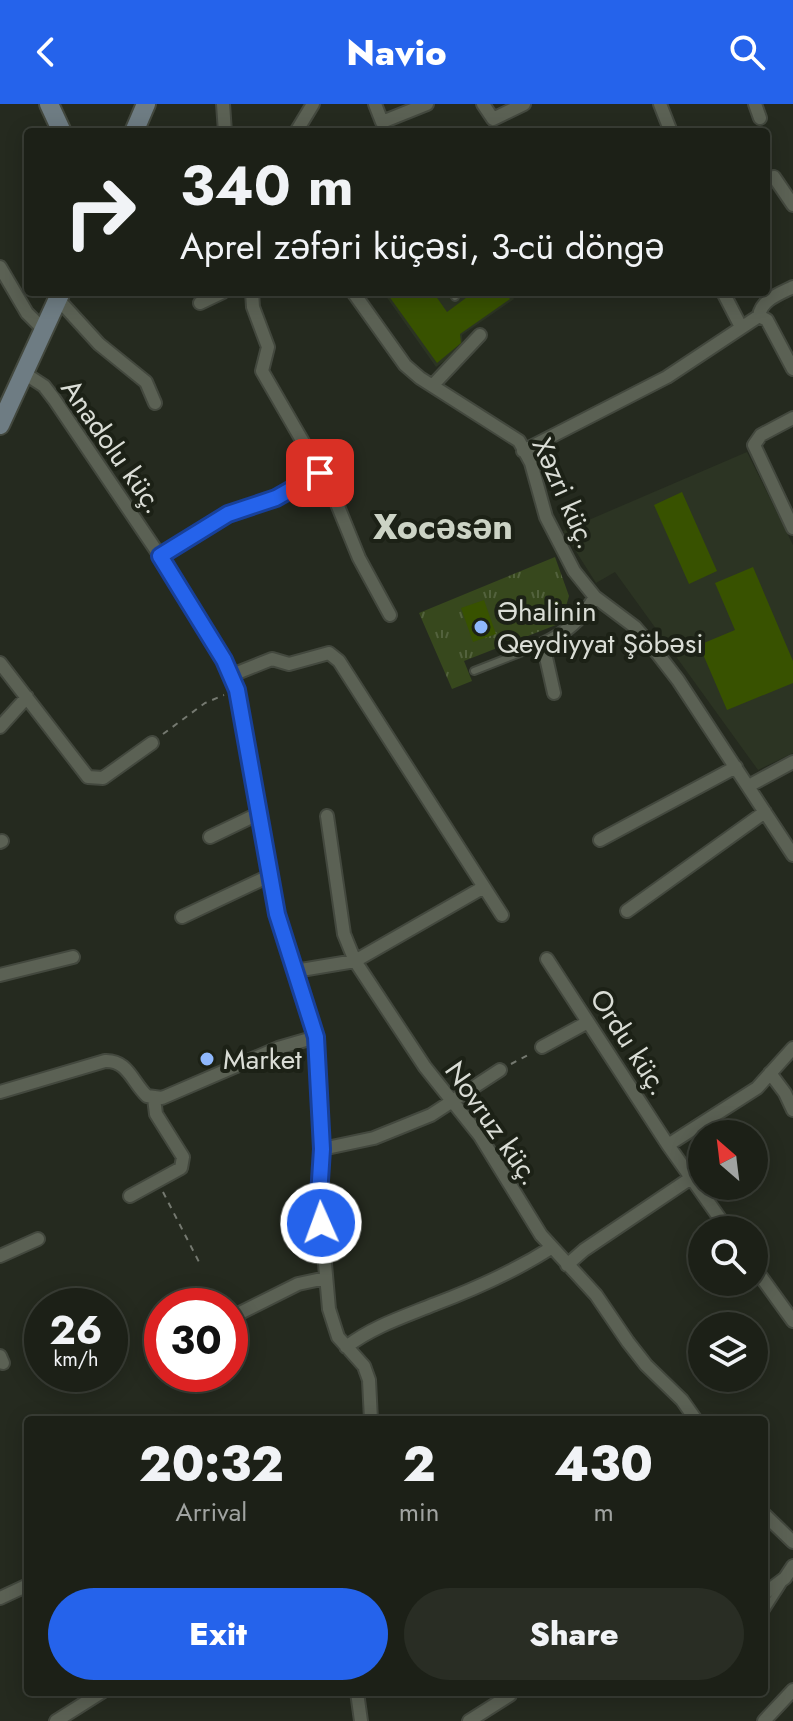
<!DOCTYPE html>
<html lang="en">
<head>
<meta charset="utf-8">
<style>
  :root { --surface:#1c2017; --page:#292d24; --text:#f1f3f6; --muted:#a0a3a1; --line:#3a3e36; --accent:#2563eb }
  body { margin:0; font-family:Jost,sans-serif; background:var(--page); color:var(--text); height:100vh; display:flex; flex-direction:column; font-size:30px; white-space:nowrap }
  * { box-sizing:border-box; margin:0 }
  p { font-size:26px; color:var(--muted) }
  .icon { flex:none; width:44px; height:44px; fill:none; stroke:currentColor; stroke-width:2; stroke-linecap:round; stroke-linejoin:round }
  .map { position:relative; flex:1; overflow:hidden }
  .details { position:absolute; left:24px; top:1312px; width:744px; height:280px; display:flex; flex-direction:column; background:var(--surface); border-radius:8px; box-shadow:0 4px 20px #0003,0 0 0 2px var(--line) }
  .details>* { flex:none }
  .hud { position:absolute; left:24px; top:24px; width:746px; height:168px; border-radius:8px; box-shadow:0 4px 20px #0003,0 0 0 2px var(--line); background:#1c2017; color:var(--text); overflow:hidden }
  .needle { width:52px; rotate:332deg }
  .fabs { position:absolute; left:688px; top:1016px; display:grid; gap:16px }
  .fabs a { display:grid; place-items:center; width:80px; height:80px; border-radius:50%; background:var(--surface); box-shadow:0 4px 20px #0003,0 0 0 2px var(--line); font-size:40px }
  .speed { position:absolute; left:24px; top:1184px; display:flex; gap:16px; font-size:40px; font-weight:700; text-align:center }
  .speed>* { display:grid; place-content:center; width:104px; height:104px; border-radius:50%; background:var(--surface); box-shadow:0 4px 20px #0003,0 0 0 2px var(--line); line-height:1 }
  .speed small { font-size:20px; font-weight:400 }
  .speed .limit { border:12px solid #d22; background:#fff; color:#111 }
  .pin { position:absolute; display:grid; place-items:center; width:68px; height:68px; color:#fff; margin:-34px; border-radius:16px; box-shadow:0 4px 12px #0006 }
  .me { position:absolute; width:88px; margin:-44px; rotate:358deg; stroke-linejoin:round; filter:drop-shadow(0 0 6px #0008) }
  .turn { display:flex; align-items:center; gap:28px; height:168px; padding:0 24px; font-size:36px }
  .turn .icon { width:104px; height:104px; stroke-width:2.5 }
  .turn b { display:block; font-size:56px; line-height:68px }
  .eta { display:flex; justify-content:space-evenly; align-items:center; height:136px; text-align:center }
  .eta b { font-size:48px; font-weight:800; line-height:56px }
  .action { display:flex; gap:16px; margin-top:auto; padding:16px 24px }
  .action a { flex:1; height:92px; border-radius:48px; background:var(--accent); color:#fff; font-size:32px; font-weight:800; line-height:92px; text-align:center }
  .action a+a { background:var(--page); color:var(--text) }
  header { display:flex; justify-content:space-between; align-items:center; height:104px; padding:0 24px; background:var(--accent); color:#fff; font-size:36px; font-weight:800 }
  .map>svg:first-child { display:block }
</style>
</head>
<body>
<header><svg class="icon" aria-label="back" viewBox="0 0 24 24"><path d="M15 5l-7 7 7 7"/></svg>Navio<svg class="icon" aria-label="search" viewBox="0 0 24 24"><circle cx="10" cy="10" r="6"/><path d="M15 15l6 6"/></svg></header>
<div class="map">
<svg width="793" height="1617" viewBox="0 0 793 1617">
  <defs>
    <pattern id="park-tufts" width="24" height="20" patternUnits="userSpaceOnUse" patternTransform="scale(2)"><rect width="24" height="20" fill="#37481d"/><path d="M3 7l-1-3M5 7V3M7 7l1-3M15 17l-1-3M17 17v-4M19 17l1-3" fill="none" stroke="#53623d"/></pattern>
  </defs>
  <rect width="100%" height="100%" fill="#252a1f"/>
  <path fill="#2c3423" d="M 383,188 L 509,188 L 514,195 L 462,231 L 463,244 L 436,263 Z
    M 747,348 L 793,441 L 793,649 L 758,666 L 615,468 L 596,479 L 563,427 Z"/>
  <path fill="url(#park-tufts)" d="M 555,453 L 569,492 L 561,519 L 464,557 L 472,577 L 452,585 L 419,509 Z"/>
  <path fill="#385200" d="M 386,188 L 433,188 L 447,208 L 474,188 L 504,188 L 510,195 L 460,230 L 461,239 L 437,259 Z
    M 682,388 L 717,467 L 689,480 L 654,401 Z
    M 753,463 L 793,557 L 793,579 L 727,606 L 699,541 L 735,526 L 715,479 Z
    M 484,496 L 496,530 L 473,538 L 461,504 Z"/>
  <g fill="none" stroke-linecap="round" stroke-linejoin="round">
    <defs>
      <path id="lane" d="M 452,188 L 455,193
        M 474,567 L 543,540
        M 764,1509 L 782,1481"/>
      <path id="street" d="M 223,0 L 225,28
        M 375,0 L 382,18 L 427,0
        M 483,0 L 493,15 L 524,0
        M 660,0 L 671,28
        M 755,0 L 760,14
        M 296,28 L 313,0
        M 774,73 L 793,101
        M 0,163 L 27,209 L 44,226
        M 252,188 L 253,203 L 268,243 L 262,267 L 333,390 L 359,454 L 390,511
        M 353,188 L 405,261 L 420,274 L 519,337 L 531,359 L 546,413 L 574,467 L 595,493 L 635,523 L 654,545 L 678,576 L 793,751
        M 723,188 L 741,223
        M 58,195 L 99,240 L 146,278 L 155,299
        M 200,199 L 223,188
        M 759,212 C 761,196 779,190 793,183
        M 24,269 L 44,282 L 54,295 L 160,452 L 232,571 L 241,607 L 277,810 L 316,933 L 322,1045 L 319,1092 L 329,1205 L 338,1233 L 364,1262 L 369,1276 L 371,1316
        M 433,281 L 480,231
        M 793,314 L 761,331 L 754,341 L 793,424
        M 523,347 L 667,273 L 759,212 L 767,216 L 793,265
        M 160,452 L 228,410 L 276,394 L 320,369
        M 0,559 L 88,673 L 103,674 L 152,639
        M 232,571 L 272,555 L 289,560 L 329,549 L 339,557 L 484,783 L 355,857 L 295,867
        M 554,589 L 543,540 C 567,528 581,516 595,493
        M 0,623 L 27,593
        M 754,679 L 793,658
        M 327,712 L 344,830 L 355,857 L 425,963 L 480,1032 L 541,1131 L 596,1191 L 628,1238 L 646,1261 L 682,1296 L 696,1316
        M 210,733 L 258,710
        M 600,736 L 736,663
        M 0,738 L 2,737
        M 484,783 L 502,811
        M 627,807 L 765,708
        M 182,813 L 269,772
        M 547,855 L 668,1041 L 728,1126
        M 0,871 L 73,853
        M 542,943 L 588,918
        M 770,969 L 785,989 L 793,1006
        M 0,988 L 105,957 C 128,956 132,978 147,992 L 162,994 L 278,944 L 316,933
        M 668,1041 L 757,984 L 793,944
        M 322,1045 L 374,1034 L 431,1011 L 500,966
        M 130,1092 L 181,1064 L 183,1053 L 156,1010 L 154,994
        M 0,1152 L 38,1135
        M 567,1161 L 584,1146 L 691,1074
        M 754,1163 L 793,1217
        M 230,1214 L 298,1180 L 326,1174
        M 346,1243 C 374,1222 403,1213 435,1200 C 475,1185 515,1167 551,1144
        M 0,1252 L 3,1259
        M 153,1252 L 162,1248
        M 764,1410 L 793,1438
        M 764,1490 L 785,1474 L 793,1462
        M 0,1494 L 28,1481
        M 357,1588 L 361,1617
        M 56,1617 L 102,1588
        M 469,1617 L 510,1591
        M 764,1617 L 793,1586"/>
      <path id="secondary" d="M 49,0 L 62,28
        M 134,28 L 146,0
        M 0,321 L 61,188"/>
    </defs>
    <use href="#lane" stroke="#43483e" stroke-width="10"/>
    <use href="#street" stroke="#43483e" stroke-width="16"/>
    <use href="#secondary" stroke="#43483e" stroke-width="22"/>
    <path stroke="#757970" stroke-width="2" stroke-dasharray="6 6" stroke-linecap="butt" d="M 163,630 L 205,599 L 224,591
      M 511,960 L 530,950
      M 163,1088 L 199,1158"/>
    <use href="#lane" stroke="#5b6154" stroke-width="6"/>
    <use href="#street" stroke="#5b6154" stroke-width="12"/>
    <use href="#secondary" stroke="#6e7c83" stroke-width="18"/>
  </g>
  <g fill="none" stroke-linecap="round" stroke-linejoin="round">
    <defs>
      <path id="route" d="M 320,369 L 276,394 L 228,410 L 160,452 L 224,556 L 237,586 L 277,810 L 316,933 L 322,1045 L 319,1092 L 321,1119"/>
    </defs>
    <use href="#route" stroke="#184099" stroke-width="20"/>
    <use href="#route" stroke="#2563eb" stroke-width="14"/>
  </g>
  <g fill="#8fb8fd" stroke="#1c2116" stroke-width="3">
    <circle cx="481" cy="523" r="8"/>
    <circle cx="207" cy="955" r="8"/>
  </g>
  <g text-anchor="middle" stroke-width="8" stroke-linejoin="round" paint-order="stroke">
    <g font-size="28" fill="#daddd6" stroke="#1c2116">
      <text transform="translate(113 342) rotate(55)" y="10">Anadolu küç.</text>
      <text transform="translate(565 389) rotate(66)" y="10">Xəzri küç.</text>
      <text transform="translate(630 938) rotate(57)" y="10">Ordu küç.</text>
      <text transform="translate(493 1019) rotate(55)" y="10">Novruz küç.</text>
    </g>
    <g font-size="28" fill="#daddd6" stroke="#1c2116" text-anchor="start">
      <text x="497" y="517">Əhalinin<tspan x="497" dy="32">Qeydiyyat Şöbəsi</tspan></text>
      <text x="223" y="965">Market</text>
    </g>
    <g font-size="36" font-weight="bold" fill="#ccd3c5" stroke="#1c2116">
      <text x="443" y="435">Xocəsən</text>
    </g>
  </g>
</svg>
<div class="fabs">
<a><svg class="needle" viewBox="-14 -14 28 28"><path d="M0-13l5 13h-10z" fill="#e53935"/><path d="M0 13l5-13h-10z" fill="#a0a3a1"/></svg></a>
<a><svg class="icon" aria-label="search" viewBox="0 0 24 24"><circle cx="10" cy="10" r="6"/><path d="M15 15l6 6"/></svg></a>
<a><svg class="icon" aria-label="layers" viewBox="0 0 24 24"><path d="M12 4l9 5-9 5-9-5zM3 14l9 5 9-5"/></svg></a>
</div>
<div class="speed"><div>26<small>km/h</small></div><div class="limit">30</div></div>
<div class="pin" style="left:320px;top:369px;background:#d93025"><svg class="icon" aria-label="arrive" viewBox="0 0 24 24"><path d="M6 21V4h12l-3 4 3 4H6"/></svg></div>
<svg class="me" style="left:321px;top:1119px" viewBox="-20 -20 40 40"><circle r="17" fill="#2563eb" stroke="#fff" stroke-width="3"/><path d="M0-11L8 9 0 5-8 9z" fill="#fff"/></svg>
<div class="hud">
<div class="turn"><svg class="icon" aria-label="right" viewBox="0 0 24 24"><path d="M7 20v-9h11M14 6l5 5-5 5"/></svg><div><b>340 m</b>Aprel zəfəri küçəsi, 3-cü döngə</div></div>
</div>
<section class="details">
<div class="eta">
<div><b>20:32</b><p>Arrival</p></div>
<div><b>2</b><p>min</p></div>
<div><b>430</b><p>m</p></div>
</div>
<div class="action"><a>Exit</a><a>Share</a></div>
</section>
</div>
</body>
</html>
